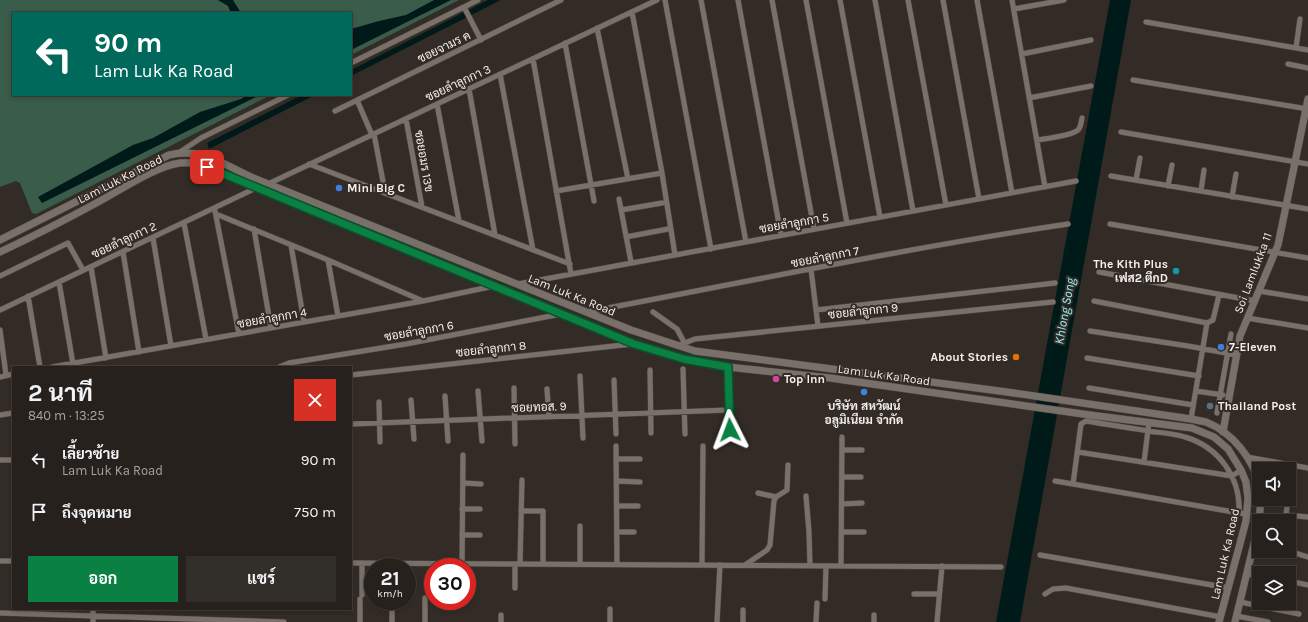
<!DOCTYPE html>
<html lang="th">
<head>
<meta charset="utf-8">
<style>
  :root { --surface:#26211c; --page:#322e29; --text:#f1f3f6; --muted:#a4a3a3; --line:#423e3b; --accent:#0b8043 }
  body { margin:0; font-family:Karla,Sarabun,sans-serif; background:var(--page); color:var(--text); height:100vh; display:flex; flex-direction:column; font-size:15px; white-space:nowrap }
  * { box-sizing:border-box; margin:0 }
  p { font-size:13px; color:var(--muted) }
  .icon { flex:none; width:22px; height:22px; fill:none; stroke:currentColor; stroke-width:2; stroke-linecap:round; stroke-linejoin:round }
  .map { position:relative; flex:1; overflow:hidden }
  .side { position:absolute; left:12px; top:366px; width:340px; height:244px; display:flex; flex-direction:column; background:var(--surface); border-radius:0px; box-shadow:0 2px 6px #0003,0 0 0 1px var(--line) }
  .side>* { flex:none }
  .guide { position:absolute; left:12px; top:12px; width:340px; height:84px; border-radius:0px; box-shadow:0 2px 6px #0003,0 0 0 1px var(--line); background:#00695c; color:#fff; overflow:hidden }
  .tools { position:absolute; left:1252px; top:462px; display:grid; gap:8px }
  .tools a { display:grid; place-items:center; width:44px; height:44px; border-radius:0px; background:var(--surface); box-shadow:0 2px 6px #0003,0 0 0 1px var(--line); font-size:20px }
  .speed { position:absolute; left:364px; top:558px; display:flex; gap:8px; font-size:20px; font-weight:700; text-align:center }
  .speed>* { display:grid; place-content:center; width:52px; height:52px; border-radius:50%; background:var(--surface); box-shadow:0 2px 6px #0003,0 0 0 1px var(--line); line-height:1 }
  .speed small { font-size:10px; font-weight:400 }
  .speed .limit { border:6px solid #d22; background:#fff; color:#111 }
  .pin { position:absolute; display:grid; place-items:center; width:34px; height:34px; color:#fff; margin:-17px; border-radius:8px; box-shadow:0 2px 6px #0006 }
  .me { position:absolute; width:44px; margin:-22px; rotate:357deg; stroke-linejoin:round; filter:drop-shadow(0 0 3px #0008) }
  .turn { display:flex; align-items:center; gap:14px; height:84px; padding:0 16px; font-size:18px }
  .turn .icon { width:52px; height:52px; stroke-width:2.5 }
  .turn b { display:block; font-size:28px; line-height:34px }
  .round { display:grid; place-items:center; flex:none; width:42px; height:42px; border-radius:0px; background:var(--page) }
  .headline { display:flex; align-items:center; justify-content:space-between; height:68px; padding:0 16px }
  h1 { font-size:24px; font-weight:700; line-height:30px }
  .button { display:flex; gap:8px; margin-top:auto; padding:8px 16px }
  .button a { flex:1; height:46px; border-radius:0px; background:var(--accent); color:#fff; font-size:16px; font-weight:700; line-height:46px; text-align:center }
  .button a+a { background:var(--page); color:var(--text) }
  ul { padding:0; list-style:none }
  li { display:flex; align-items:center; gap:12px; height:52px; padding:0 16px }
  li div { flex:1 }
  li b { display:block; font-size:15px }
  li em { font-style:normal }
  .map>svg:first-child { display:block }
</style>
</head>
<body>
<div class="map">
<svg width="1308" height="622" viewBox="0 0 1308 622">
  <rect width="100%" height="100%" fill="#332c26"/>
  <path fill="#3a5c4a" d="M 0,0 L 459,0 L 351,55 L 351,13 L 13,13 L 13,95 L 271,95 L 36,214 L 32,213 L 20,183 L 16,181 L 0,187 Z"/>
  <path fill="#001a1a" d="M 218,0 L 233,0 L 241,13 L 231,13 L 228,6 Z
    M 434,0 L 451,0 L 351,50 L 351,29 L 379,21 L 406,15 Z
    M 488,0 L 501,0 L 351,76 L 351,70 Z
    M 1110,0 L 1131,0 L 1020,622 L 996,622 Z
    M 247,95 L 260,95 L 42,203 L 38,197 L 133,145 L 153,138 L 200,112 L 241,99 Z
    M 302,95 L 315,95 L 209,149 L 207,143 Z"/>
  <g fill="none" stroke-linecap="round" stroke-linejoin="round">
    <defs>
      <path id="street" d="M 665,0 L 711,249
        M 701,0 L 746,242
        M 738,0 L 781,235
        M 772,0 L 814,229
        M 806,0 L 847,223
        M 840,0 L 880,217
        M 875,0 L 913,211
        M 908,0 L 946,205
        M 943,0 L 979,199
        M 977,0 L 1012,193
        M 1012,0 L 1045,187
        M 464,7 L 481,40
        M 1014,9 L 1064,0
        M 632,12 L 662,173 L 675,255
        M 1146,22 L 1308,50
        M 597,28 L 628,179
        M 565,43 L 594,201
        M 1296,48 L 1300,19
        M 1022,54 L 1091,40
        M 533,59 L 571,274
        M 351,63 L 478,0
        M 1288,64 L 1308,68
        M 500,74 L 533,250
        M 1133,80 L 1308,109
        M 469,89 L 495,235
        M 1029,98 L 1091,86
        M 357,100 L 372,135
        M 437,104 L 459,221
        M 335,111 L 561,0
        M 406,119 L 422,207
        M 1121,132 L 1308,164
        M 374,134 L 385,192
        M 1037,140 C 1045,139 1073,135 1078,130 C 1081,127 1081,122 1082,118
        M 180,152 L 201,138 L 288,95
        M 309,164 L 570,264
        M 1111,176 L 1308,209
        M 1136,180 L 1140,158
        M 268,184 L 657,0
        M 1168,186 L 1172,165
        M 556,191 L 662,173
        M 1201,191 L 1204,170
        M 1232,197 L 1236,174
        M 619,199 L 631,262
        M 621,210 L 662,203
        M 215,211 L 239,334
        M 216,214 L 328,260 L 423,301
        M 184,223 L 206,339
        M 1110,224 L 1308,258
        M 254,229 L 271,328
        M 626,237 L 668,229
        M 153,238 L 171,346
        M 291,245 L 304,322
        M 123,252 L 139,352
        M 328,260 L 338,316
        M 91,267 L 106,358
        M 811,269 L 818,326
        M 1099,272 L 1255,301
        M 0,276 L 68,243 L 83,270
        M 59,282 L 73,364
        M 518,284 L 1076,181
        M 1259,291 L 1308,299
        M 28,296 L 40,367
        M 1094,301 L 1207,323 L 1213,320 L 1219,295
        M 0,310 L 256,188
        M 816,310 L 1055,283
        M 587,312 C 747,282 906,248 1068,224
        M 653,312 L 677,329 L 684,342
        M 1247,318 L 1308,328
        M 0,330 L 6,375
        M 1090,331 L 1188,346 L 1237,355
        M 677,346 L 695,339 L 1053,302
        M 1087,358 L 1199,376
        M 52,367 L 423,301 L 494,286
        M 279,367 L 289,363 L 406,344 L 561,314
        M 728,367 L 730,430
        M 683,369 L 685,434
        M 650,370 L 651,433
        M 351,375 L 632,344
        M 580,376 L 583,438
        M 0,377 L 13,374
        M 614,380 L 616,434
        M 514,388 L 515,444
        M 1089,388 L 1193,405
        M 547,389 L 549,417
        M 478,391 L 482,441
        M 1196,391 L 1223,395
        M 445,396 L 448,441
        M 411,400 L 414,439
        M 379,402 L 380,442
        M 1217,413 L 1231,334
        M 0,415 L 13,413
        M 1191,419 L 1207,323
        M 351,424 L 728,410
        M 616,446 L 617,564
        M 842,450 L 862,450
        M 1078,452 L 1232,476 L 1241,470
        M 1247,457 L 1308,468
        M 617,459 L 640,459
        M 0,460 L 13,460
        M 1144,462 L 1149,422
        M 842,477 L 861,477
        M 617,481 L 640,482
        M 1055,481 L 1073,484
        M 463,483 L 481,484
        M 1289,487 L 1292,465
        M 758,493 L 776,497
        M 806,496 L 809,532 L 810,566
        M 1288,499 L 1286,515 L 1308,517
        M 842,504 L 862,503
        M 617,506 L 638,506
        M 462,509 L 480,509
        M 521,511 L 543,511 L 543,564
        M 1239,513 C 1241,478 1219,447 1185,437 C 1176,434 1165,433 1155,432 C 1132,428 1109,425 1086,421 L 1081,424 L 1073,484 L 1239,513 L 1247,514
        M 1285,521 L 1286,515
        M 580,526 L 580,564
        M 617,532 L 634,532
        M 842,532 L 864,532
        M 462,535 L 480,535
        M 1289,548 L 1295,553 L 1308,557
        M 1281,551 L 1283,551
        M 1040,555 L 1229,588
        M 0,561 L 13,561
        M 351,563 L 1001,567
        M 362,563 L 362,595
        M 520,564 L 522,480
        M 702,565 L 703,446
        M 745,565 L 767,550 L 770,545 L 774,501 L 776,497 L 787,490 L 788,465
        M 841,566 L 842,437
        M 462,567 L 463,455
        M 1247,574 L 1259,576
        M 1289,581 L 1308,585
        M 515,588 L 515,564
        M 914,594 L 939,594
        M 1045,594 L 1053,589 L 1066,588 L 1221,617
        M 360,599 L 360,622
        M 825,599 L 826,566
        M 1240,602 L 1299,614
        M 0,613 L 284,622
        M 1236,616 L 1268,622
        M 93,622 L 93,609
        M 392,622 L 392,601
        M 425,622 L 425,598
        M 501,622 L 501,615
        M 610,622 L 610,609
        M 717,622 L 720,565
        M 743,622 L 743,610
        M 816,622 L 817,603
        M 874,622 L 874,615
        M 937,622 L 942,566"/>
      <path id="secondary" d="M 0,240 L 169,155 C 200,147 223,164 251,177 L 631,330 L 695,351 L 1007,392 L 1191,419 C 1196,420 1201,421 1206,422 C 1232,432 1255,460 1259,487
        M 0,252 C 34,236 67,219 100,201 C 122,189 156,166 180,163 C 189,162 198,164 207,167 L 633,344 L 684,359 L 728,367 L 830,378 L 1090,415 L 1192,428 L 1214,437 L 1228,449 L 1241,470 L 1246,482 L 1248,498 L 1246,521 L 1219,622
        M 1223,432 L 1240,336 L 1278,245 L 1308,99
        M 1259,521 L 1261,499
        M 1235,622 L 1259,523"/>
    </defs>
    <use href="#street" stroke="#4f4944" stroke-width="6"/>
    <use href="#secondary" stroke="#4f4944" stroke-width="8"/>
    <use href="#street" stroke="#79706a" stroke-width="5"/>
    <use href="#secondary" stroke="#79706a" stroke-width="7"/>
  </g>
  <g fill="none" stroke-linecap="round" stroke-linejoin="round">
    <defs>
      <path id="route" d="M 207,167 L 634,344 L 684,359 L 728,367 L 730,430"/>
    </defs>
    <use href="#route" stroke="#07532c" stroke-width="10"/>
    <use href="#route" stroke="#0b8043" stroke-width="7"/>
  </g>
  <g fill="#3f7fe0" stroke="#332c26" stroke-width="1.5">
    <circle cx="339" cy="188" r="4"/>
    <circle cx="1221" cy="347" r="4"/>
    <circle cx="864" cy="392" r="4"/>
  </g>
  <circle fill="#0f9aa8" stroke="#332c26" stroke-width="1.5" cx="1176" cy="271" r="4"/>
  <circle fill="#e8710a" stroke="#332c26" stroke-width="1.5" cx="1016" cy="357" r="4"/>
  <circle fill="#d1479c" stroke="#332c26" stroke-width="1.5" cx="776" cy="379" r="4"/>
  <circle fill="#5c6f8a" stroke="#332c26" stroke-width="1.5" cx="1210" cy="406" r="4"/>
  <g text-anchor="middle" stroke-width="4" stroke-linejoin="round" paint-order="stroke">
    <g font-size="12" fill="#f5efec" stroke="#332c26">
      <text transform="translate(444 47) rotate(-26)" y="4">ซอยจามร ค</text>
      <text transform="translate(458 83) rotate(-25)" y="4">ซอยลำลูกกา 3</text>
      <text transform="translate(424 161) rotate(80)" y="4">ซอยอมร 13ข</text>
      <text transform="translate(120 179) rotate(-27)" y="4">Lam Luk Ka Road</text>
      <text transform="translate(794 223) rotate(-10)" y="4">ซอยลำลูกกา 5</text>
      <text transform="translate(124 240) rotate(-25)" y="4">ซอยลำลูกกา 2</text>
      <text transform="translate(825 257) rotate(-11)" y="4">ซอยลำลูกกา 7</text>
      <text transform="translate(1253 273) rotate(-69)" y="4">Soi Lamlukka 11</text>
      <text transform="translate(572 295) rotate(22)" y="4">Lam Luk Ka Road</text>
      <text transform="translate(863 311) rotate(-6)" y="4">ซอยลำลูกกา 9</text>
      <text transform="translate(272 318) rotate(-10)" y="4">ซอยลำลูกกา 4</text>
      <text transform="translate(419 331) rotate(-10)" y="4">ซอยลำลูกกา 6</text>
      <text transform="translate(491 349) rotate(-6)" y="4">ซอยลำลูกกา 8</text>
      <text transform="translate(884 375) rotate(8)" y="4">Lam Luk Ka Road</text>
      <text transform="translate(539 407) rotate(-2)" y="4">ซอยทอส. 9</text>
      <text transform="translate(1225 554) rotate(-77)" y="4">Lam Luk Ka Road</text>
    </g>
    <g font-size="12" font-weight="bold" fill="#f5efec" stroke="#332c26" text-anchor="start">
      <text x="347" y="192">Mini Big C</text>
      <text x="1168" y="268" text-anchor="end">The Kith Plus<tspan x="1168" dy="14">เฟส2 ตึกD</tspan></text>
      <text x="1229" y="351">7-Eleven</text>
      <text x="1008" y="361" text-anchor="end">About Stories</text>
      <text x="784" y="383">Top Inn</text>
      <text x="864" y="410" text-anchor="middle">บริษัท สหวัฒน์<tspan x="864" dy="14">อลูมิเนียม จำกัด</tspan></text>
      <text x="1218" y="410">Thailand Post</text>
    </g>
    <g font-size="13" font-style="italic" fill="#97f2f3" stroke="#332c26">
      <text transform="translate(1064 311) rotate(-80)" y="5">Khlong Song</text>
    </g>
  </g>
</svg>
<div class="tools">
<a><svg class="icon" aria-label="sound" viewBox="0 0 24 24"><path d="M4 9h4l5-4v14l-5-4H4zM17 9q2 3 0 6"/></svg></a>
<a><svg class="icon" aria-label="search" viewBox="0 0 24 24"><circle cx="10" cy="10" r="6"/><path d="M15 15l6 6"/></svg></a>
<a><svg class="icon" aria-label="layers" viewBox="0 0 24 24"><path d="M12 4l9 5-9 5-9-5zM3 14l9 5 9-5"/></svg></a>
</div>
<div class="speed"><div>21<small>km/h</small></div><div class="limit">30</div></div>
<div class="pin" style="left:207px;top:167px;background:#d93025"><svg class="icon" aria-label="arrive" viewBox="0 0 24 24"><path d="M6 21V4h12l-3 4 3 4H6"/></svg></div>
<svg class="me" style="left:730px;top:430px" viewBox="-20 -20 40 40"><path d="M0-17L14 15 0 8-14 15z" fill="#0b8043" stroke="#fff" stroke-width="4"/></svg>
<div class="guide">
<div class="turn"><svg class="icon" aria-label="left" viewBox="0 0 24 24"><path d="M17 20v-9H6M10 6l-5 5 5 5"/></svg><div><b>90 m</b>Lam Luk Ka Road</div></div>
</div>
<section class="side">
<div class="headline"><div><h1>2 นาที</h1><p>840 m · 13:25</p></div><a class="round" style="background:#d93025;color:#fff"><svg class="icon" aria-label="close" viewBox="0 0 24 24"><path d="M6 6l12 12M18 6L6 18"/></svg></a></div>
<ul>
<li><svg class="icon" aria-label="left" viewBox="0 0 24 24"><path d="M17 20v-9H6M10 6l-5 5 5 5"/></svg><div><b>เลี้ยวซ้าย</b><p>Lam Luk Ka Road</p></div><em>90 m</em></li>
<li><svg class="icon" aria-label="arrive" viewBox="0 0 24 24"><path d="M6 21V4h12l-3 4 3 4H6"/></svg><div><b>ถึงจุดหมาย</b></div><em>750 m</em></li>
</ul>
<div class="button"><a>ออก</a><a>แชร์</a></div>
</section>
</div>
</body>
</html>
